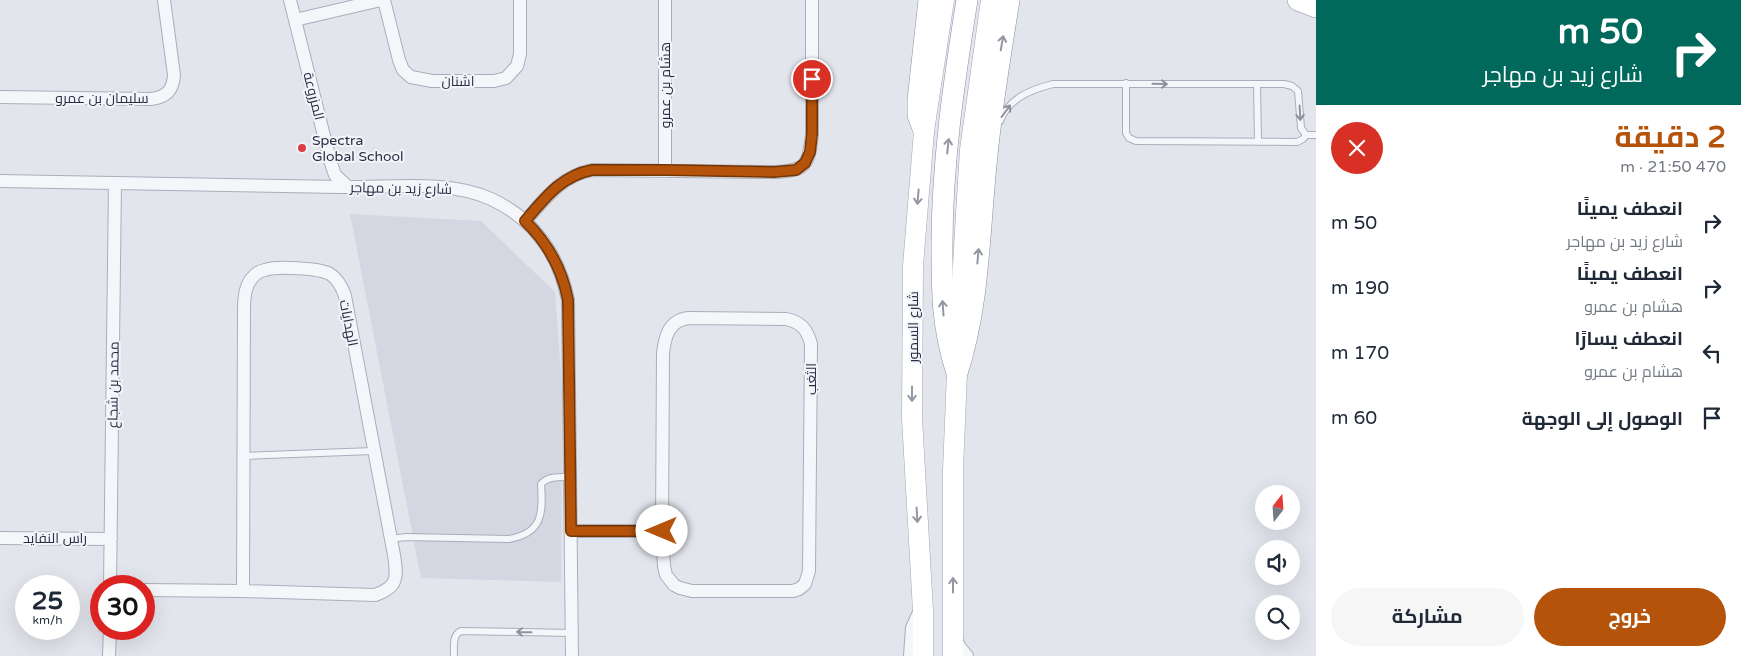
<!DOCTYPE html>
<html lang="ar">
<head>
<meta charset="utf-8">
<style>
  :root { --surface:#fff; --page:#f6f6f7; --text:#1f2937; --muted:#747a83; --accent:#b45309 }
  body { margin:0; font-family:"Varela Round",Cairo,sans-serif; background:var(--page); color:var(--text); direction:rtl; height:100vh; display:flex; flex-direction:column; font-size:19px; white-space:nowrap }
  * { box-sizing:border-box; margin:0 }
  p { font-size:16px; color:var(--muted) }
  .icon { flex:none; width:28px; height:28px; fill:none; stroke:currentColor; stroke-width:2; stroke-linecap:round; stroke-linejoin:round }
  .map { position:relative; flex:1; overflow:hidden; direction:ltr }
  .sheet { display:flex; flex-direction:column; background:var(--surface); width:425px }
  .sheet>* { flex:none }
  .top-card { background:#00695c; color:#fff; overflow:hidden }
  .needle { width:32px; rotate:17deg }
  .fabs { position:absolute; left:1255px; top:485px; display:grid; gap:10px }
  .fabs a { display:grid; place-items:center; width:45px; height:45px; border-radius:50%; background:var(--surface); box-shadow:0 5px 20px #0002; font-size:25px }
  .speed { position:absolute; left:15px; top:575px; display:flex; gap:10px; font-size:25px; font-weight:700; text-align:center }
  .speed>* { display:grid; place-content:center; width:65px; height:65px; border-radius:50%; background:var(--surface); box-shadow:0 5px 20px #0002; line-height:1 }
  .speed small { font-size:12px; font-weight:400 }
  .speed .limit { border:8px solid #d22; background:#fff; color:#111 }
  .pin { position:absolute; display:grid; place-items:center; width:42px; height:42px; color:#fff; margin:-21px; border:2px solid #fff; border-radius:50%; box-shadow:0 1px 5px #0007 }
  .me { position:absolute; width:55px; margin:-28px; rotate:270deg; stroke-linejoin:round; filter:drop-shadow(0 0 4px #0008) }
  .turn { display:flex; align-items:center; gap:18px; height:105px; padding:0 15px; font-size:22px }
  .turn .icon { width:65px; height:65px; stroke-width:2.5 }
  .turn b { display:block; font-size:35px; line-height:42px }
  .round { display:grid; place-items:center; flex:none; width:52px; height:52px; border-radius:26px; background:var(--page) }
  .headline { display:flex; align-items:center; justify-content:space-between; height:85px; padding:0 15px }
  h1 { font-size:30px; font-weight:700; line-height:38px; color:var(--accent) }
  .button { display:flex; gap:10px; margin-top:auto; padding:10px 15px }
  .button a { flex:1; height:58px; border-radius:30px; background:var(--accent); color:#fff; font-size:20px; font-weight:700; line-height:58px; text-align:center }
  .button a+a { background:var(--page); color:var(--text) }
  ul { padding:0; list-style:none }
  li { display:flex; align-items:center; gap:15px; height:65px; padding:0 15px }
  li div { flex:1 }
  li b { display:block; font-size:19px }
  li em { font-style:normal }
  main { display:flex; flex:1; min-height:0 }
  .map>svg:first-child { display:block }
</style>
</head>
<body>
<main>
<section class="sheet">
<div class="top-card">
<div class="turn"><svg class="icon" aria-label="right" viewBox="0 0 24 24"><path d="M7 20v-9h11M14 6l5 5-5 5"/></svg><div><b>50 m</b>شارع زيد بن مهاجر</div></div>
</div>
<div class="headline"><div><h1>2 دقيقة</h1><p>470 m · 21:50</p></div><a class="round" style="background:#d93025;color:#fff"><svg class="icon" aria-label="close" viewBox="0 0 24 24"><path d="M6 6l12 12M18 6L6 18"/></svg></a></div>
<ul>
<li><svg class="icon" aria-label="right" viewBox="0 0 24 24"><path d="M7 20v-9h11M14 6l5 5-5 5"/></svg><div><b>انعطف يمينًا</b><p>شارع زيد بن مهاجر</p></div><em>50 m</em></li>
<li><svg class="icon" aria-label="right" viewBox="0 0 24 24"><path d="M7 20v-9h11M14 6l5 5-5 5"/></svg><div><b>انعطف يمينًا</b><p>هشام بن عمرو</p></div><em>190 m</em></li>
<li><svg class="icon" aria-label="left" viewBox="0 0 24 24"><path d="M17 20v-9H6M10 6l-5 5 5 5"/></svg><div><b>انعطف يسارًا</b><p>هشام بن عمرو</p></div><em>170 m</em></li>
<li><svg class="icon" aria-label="arrive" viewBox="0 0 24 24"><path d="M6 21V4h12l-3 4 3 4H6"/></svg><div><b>الوصول إلى الوجهة</b></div><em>60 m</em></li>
</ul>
<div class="button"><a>خروج</a><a>مشاركة</a></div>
</section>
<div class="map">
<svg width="1316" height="656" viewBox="0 0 1316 656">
  <rect width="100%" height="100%" fill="#e2e5ec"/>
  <path fill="#d4d7e1" d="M 350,214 L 481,221 L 555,292 L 562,387 L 561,582 L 421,578 Z"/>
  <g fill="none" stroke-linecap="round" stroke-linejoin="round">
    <defs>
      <path id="service" d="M 1126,83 L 1126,133 L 1129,138 L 1136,141 L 1297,142 L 1303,139 L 1306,135
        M 1257,84 L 1258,142
        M 1000,121 C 1009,98 1030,90 1053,84 L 1284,84 L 1292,86 L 1298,91 L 1301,128 L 1306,135 L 1316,135
        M 244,456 L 373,451
        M 390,539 L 406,537 L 509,539 C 543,533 543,513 541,484 C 548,476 560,477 569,477
        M 454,656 C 454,647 452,635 461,631 L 573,633"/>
      <path id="minor" d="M 290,0 L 330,160 L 335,175 L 348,187
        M 384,0 L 399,60 L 403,70 L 411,77 L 432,81 L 494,81 L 506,78 L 517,66 L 520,54 L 520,0
        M 295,20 L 381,0
        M 0,97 L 151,99 C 166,97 173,91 174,75 L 164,0
        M 665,170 L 665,0
        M 0,181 C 114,183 228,185 341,187 C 388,188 448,179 491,199 C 534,219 559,255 568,300 L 572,656
        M 525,221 C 546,198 561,176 592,170 L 774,172 C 806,171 809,165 812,134 L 812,0
        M 689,318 L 786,319 C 801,322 807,329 811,344 L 809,571 L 805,584 L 799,589 L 793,591 L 692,591 L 680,588 L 674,585 L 666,575 L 664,566 L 662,531 L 663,353 C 665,336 669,320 689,318 Z
        M 571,531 L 662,531
        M 0,538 L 111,539
        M 110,586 L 115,183
        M 144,590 L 243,591 L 375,595 C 399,587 397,576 394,555 L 345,296 C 342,287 338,279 330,274 C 319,268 277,266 265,270 C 260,271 255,274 252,278 C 245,286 244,297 244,308 L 243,591
        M 955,637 L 959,646 L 967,656
        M 109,656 L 110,629"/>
      <path id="tertiary" d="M 912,656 L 914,628 L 920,615"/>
      <path id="primary" d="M 923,656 L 923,611 L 912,418 L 913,266 L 924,131 L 944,0
        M 953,656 L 953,470 L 957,373 L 965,230 L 970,150 L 991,0"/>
      <path id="trunk" d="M 1298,0 L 1316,7
        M 924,131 L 918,115 L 918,100 L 929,0
        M 957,373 C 980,302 979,228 987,155 C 992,103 1001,51 1009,0
        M 957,373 C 942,327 942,293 942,245 C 942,163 954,81 967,0"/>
    </defs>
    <use href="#service" stroke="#aaaeba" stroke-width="8"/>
    <use href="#minor" stroke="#aaaeba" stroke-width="14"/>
    <use href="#tertiary" stroke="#aaaeba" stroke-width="18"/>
    <use href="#primary" stroke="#a0a7b8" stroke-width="21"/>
    <use href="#trunk" stroke="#8890a4" stroke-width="22"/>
    <use href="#service" stroke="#f5f6f9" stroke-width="6"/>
    <use href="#minor" stroke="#f5f6f9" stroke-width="12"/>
    <use href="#tertiary" stroke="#f5f6f9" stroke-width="16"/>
    <use href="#primary" stroke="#fff" stroke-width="20"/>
    <use href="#trunk" stroke="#fff" stroke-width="21"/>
  </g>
  <defs><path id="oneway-shaft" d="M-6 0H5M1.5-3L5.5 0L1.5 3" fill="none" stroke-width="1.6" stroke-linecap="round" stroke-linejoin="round" transform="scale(1.25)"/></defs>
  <g stroke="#9497a2">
    <use href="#oneway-shaft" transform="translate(1002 43) rotate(-80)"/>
    <use href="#oneway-shaft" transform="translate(948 146) rotate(-84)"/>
    <use href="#oneway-shaft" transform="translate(918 197) rotate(95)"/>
    <use href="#oneway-shaft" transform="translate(978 256) rotate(-85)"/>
    <use href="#oneway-shaft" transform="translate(943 308) rotate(-94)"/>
    <use href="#oneway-shaft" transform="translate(912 394) rotate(90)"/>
    <use href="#oneway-shaft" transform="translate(917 515) rotate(87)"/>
    <use href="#oneway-shaft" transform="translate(953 585) rotate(-90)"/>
  </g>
  <g stroke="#8e929f">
    <use href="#oneway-shaft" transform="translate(1160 84) rotate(1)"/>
    <use href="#oneway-shaft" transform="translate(1006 111) rotate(-53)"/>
    <use href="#oneway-shaft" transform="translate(1300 113) rotate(87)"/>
    <use href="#oneway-shaft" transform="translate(524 632) rotate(-179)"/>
  </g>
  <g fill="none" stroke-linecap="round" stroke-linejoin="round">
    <defs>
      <path id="route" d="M 662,531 L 571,531 L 568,300 C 562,269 548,243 525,221 C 545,198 561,176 592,170 L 665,170 L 774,172 L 796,170 L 805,163 L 810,152 L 812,134 L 812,79"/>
    </defs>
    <use href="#route" stroke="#753606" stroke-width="12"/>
    <use href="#route" stroke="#b45309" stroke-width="9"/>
  </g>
  <circle fill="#da3e42" stroke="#f2f4f9" stroke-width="2" cx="302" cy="148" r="5"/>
  <g text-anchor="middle" stroke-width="4" stroke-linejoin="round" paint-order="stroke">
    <g font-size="14" fill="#282f45" stroke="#f2f4f9">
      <text x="458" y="86">اشنان</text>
      <text transform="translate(665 85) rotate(-90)" y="5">هشام بن عمرو</text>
      <text transform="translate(314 96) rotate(76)" y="5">المزروعة</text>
      <text x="102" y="103">سليمان بن عمرو</text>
      <text transform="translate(401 188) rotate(1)" y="5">شارع زيد بن مهاجر</text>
      <text transform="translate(349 323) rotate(79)" y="5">الهدايات</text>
      <text transform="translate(913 327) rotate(-90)" y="5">شارع السمور</text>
      <text transform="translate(811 379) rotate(-90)" y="5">الثغب</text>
      <text transform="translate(113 385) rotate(-89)" y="5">محمد بن شجاع</text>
      <text x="55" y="543">راس النفايد</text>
    </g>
    <g font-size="14" fill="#282f45" stroke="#f2f4f9" text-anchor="start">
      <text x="312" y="145">Spectra<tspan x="312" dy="16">Global School</tspan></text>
    </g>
  </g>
</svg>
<div class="fabs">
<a><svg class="needle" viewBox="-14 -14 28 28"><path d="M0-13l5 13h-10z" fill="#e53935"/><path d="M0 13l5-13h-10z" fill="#747a83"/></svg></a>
<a><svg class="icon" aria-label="sound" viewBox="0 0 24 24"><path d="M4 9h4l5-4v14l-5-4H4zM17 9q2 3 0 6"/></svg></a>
<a><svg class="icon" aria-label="search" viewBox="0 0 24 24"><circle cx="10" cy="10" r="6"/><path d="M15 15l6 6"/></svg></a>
</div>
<div class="speed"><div>25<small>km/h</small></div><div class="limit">30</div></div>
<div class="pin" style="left:812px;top:79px;background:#d93025"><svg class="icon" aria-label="arrive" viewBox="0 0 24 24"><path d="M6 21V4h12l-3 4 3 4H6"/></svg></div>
<svg class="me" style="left:662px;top:531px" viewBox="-20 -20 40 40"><circle r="19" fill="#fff"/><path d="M0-13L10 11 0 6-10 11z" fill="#b45309"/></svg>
</div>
</main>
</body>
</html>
